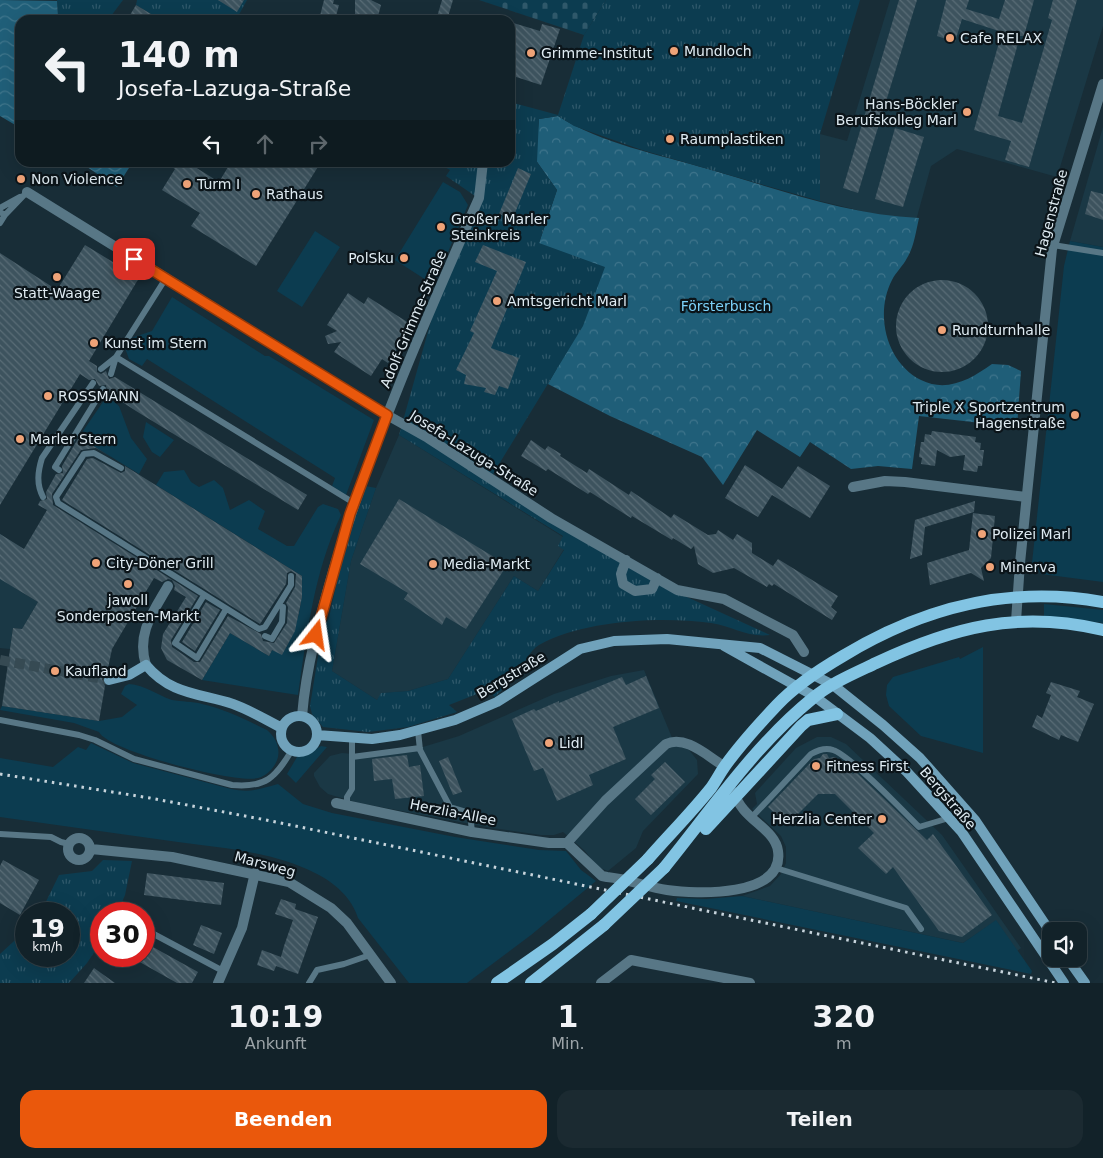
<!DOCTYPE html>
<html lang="de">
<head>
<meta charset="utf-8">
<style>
  :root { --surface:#122229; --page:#1b2a31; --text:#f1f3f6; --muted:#9ca4a8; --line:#313f46; --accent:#ea580c }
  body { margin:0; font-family:"DejaVu Sans",sans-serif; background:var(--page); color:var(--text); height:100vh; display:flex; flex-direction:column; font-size:19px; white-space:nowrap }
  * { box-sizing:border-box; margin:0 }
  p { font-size:16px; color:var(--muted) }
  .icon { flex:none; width:28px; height:28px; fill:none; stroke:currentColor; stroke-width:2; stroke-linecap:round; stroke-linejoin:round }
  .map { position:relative; height:983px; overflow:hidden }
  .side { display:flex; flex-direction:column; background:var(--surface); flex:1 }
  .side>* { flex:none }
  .guide { position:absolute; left:15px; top:15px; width:500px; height:152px; border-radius:15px; box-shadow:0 5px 20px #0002,0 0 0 1px var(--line); background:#122229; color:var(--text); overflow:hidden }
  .tools { position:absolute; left:1042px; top:922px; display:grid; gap:10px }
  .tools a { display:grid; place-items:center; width:45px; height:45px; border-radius:10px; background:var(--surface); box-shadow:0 5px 20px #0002,0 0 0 1px var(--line); font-size:25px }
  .speed { position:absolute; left:15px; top:902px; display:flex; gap:10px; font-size:25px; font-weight:700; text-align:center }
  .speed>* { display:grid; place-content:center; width:65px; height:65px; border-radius:50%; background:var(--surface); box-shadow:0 5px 20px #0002,0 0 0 1px var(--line); line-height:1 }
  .speed small { font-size:12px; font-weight:400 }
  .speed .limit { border:8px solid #d22; background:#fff; color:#111 }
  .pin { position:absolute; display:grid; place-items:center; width:42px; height:42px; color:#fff; margin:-21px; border-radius:10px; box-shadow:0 2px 8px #0006 }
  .me { position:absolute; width:55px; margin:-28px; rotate:15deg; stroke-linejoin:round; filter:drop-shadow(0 0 4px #0008) }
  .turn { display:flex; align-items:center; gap:18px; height:105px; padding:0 20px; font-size:22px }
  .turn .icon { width:65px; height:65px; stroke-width:2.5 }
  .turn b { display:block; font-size:35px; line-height:42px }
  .lanes { display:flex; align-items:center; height:48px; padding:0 20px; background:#0003; justify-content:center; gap:25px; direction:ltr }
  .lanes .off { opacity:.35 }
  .eta { display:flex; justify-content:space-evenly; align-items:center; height:85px; text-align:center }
  .eta b { font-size:30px; font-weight:700; line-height:35px }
  .cta { display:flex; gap:10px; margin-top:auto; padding:10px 20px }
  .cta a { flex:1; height:58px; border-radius:15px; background:var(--accent); color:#fff; font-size:20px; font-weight:700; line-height:58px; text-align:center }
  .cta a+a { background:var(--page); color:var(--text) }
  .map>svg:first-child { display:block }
</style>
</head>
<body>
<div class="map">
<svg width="1103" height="983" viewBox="0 0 1103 983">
  <defs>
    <pattern id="forest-crowns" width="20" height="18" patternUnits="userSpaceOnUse" patternTransform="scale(1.25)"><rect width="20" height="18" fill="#1f5e78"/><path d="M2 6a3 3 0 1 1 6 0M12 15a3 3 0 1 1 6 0" fill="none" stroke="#3f758c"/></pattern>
    <pattern id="cemetery-stones" width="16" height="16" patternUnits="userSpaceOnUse" patternTransform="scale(1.25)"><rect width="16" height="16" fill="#0c3c50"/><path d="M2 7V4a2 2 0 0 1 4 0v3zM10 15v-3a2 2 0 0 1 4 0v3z" fill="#2f586a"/></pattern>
    <pattern id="park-tufts" width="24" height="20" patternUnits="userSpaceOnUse" patternTransform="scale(1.25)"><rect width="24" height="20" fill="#0c3c50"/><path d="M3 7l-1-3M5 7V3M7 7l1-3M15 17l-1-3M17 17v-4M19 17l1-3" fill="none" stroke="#2f586a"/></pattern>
    <pattern id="water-waves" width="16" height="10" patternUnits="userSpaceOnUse" patternTransform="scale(1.25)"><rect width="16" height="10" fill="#205f79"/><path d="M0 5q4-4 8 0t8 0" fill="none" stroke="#40768c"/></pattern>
    <pattern id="building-back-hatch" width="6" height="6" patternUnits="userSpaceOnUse" patternTransform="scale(1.25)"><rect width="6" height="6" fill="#3d535e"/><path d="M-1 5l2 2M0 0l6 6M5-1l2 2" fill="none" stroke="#596c76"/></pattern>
  </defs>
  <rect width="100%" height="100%" fill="#182d37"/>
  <path fill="#1a3845" d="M 890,0 L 1103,0 L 1103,26 L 1057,177 L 957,149 L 931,166 L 915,224 L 820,201 L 820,134 L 847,141 Z
    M 1103,127 L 1103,247 L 1070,241 Z
    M 399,435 L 563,537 L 564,549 L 538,591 L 514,576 L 448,679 L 408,691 L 382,693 L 377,700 L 332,671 L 351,561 L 376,488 Z
    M 0,534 L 34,556 L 15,588 L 38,602 L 22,629 L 13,628 L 10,649 L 0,648 Z
    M 644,670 L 673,740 L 682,741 L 697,760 L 698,774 L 643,831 L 636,848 L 608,871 L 597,867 L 585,851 L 563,832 L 554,835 L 541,835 L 492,828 L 359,803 L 328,794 L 320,787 L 314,776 L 314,773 L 330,756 L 342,753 L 366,755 L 413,750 L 459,736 L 554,694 L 611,676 Z
    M 817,737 L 831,737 L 846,744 L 942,835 L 1021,948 L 1017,951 L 996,921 L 963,943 L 742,896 L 770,886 L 781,874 L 786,863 L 786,847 L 781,836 L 752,809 L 757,804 L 755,793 L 796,748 Z"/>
  <path fill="#0c3c50" d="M 443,182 L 460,192 L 468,205 L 434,285 L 395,260 Z
    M 315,231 L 340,247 L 302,307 L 277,291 Z
    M 1070,241 L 1103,247 L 1103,582 L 1041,574 L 1032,563 L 1064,266 Z
    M 172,297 L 265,356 L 269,356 L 374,420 L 346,495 L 332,486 L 335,478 L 147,359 L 142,366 L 129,359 L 125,348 L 128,339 L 152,331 Z
    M 107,396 L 119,406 L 131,438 L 147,459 L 139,474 L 79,437 Z
    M 146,422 L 174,440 L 160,457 L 152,452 L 143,437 Z
    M 184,470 L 191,482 L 199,487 L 214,480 L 223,488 L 230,510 L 249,500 L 265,511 L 258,529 L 287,546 L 294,546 L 318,507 L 323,504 L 338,509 L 341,515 C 314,572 307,633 298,695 L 202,680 L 230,633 L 269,656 L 272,650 L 282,654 C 297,628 303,607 302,576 L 156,485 L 164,472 Z
    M 1044,604 L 1103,610 L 1103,623 L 1044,616 Z
    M 983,647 L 983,753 L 921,736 L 889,706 L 886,695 L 887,685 L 893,677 L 959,657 L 960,659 Z
    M 129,684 C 145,685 157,695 172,700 C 182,702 192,701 202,704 C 225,709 246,720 267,730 C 275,737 280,746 278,757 C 276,766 267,776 258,778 C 236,784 108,751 99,732 L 74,723 L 0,710 L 2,706 L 99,721 L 122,717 L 137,705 L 121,694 L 125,686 Z
    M 91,743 L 133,763 L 231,789 C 251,793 259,789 278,784 L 303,804 L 332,813 L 455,837 L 539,850 L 566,851 L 581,870 L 596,881 L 531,935 L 467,983 L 409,983 L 358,918 C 352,898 334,882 315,873 C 274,852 223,848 178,842 C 118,834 59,825 0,817 L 0,758 L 53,767 L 78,747 L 86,750 Z
    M 321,746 L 327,747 L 296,783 L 287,774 L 297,757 L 306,755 Z
    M 742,896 L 963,943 L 996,920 L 1032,971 L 1031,974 L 676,901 L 677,898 L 706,899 Z"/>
  <path fill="url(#forest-crowns)" d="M 558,116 C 600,143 660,155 708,169 C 777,189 848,215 919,218 C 916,231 914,247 907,258 C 903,266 896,272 892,280 C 874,315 887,363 921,380 C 947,393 971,379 992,364 L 1008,365 L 1021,371 L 1017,427 L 919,416 L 912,469 L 878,466 L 851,469 L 810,442 L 800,457 L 757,430 L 723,485 L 702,457 L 610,416 L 548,384 L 568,348 L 539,243 L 557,190 L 535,159 L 539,119 Z"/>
  <path fill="url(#cemetery-stones)" d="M 479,0 L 606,0 L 584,35 Z"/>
  <path fill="url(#park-tufts)" d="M 57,0 L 123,0 L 108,20 L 54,20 L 58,15 Z
    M 137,0 L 247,0 L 236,20 L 161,20 L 136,5 Z
    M 606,0 L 860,0 L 820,134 L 820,201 L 642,150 L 574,126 L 558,116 L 539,119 L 537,162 L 557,190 L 539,243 L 605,267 L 583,326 L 490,479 L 676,592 L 770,635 C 749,638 731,626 711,623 C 662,616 583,620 539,645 C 530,650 523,666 516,675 C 510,683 502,690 495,697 L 487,690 L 449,705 L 457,712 L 408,727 L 368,732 L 323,727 L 312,714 L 310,706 L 322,632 L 329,618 L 343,554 L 365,486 L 376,488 L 351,561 L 332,671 L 377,700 L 381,693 L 408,691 L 448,679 L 514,576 L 538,591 L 564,550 L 558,546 L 563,536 L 399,435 L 438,296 L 478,198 L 446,176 L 450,170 L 438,163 L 510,162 L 510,138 L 519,132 L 510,137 L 510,102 L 558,115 L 584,35 Z
    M 103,860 L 132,861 L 125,895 L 117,914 L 101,914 L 101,942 L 87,963 L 69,983 L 0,983 L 0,954 L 26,930 L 26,956 L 69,956 L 69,914 L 40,914 L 59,875 L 92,871 Z"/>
  <path fill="url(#water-waves)" d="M 0,0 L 57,1 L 58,16 L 54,20 L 20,20 L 20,125 L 17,126 L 0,116 Z
    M 85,163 L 85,162 L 132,163 L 117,187 L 84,165 Z"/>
  <path fill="url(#building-back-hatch)" d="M 218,0 L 244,0 L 237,12 Z
    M 324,0 L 334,0 L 333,4 L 339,5 L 335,20 L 319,20 Z
    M 355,0 L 371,0 L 381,5 L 377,20 L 355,20 Z
    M 442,0 L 453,0 L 447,20 L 436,20 Z
    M 899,0 L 917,0 L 858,193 L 843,188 Z
    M 946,0 L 969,0 L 966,9 L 999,19 L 1005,0 L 1034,0 L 1024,36 L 1020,36 L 998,116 L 1022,123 L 1052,20 L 1048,18 L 1053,0 L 1077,0 L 1029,167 L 1005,160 L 1011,141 L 974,130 L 1002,32 L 962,19 L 955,42 L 937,36 Z
    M 136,5 L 161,20 L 127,20 Z
    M 510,22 L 540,31 L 542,24 L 560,29 L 541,85 L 510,75 Z
    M 895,128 L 924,137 L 903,207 L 875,199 Z
    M 164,162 L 187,162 L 219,182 L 231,162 L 321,162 L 256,266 L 191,226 L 200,213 L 162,190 L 175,169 Z
    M 518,168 L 531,174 L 512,220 L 499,214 Z
    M 1091,191 L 1103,194 L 1103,220 L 1085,214 Z
    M 85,245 L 139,278 L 89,361 L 97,366 L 97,372 L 101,374 L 106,371 L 109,379 L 115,377 L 307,495 L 298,510 L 136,411 L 107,392 L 106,385 L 99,386 L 95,379 L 89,380 L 80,374 L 0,505 L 0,253 L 57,290 Z
    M 483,245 L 526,262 L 491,348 L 519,358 L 508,389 L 499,386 L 495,395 L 484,392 L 486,388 L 464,384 L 466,375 L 456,370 L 474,333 L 470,331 L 497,271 L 475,262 Z
    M896 326a46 46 0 1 1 92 0a46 46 0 1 1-92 0Z
    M 348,293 L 364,304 L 368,297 L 412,325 L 388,363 L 382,359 L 371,376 L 334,352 L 341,342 L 328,344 L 325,336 L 337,331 L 327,325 Z
    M 932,431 L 976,437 L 975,442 L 981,443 L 980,450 L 984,450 L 982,466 L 978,466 L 977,472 L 963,470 L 965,455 L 950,457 L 937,450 L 935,466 L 921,464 L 922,458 L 919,457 L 921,442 L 924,442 L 925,434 L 931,435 Z
    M 79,437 L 111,457 L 96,448 L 81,450 L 52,494 L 53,505 L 198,596 L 171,640 L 172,647 L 194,662 L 200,662 L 228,616 L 261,634 L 263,641 L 274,643 L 287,623 L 288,607 L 286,603 L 295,587 L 296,574 L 291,571 L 287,573 L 286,584 L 260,624 L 62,500 L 87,459 L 93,458 L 121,473 L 125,471 L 125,466 L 302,576 L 302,597 L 295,631 L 282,655 L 272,650 L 269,656 L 230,633 L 202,680 L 167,660 L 161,648 L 163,634 L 186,597 L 174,590 L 175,586 L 172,580 L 168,579 L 162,582 L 154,578 L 112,649 L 107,673 L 102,679 L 105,686 L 99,721 L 2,706 L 13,628 L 22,629 L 38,602 L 0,579 L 0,534 L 24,549 L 47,510 L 38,505 L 40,501 L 47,499 L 46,492 L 56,474 L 63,473 L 62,466 Z
    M 531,440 L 545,450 L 548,446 L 561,454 L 560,456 L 587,473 L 589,469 L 629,495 L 631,491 L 671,518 L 674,514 L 708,535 L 716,534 L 718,530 L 733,540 L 737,534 L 752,543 L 752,553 L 773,566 L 778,559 L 838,596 L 831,607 L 837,612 L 832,620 L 774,584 L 772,586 L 769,584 L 767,587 L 734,568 L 713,573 L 698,564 L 694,546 L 691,549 L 673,538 L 672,540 L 632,516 L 631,518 L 590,492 L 588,494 L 548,469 L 546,471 L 521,456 Z
    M 745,465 L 782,489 L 798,466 L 830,486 L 810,518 L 772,495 L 758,517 L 725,498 Z
    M 399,499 L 507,565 L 466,629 L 446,617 L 442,625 L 404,599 L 408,593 L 360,564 Z
    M 975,501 L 974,512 L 925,527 L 922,555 L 910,559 L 915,520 Z
    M 973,513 L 995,516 L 991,558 L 981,568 L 984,581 L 971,573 L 930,585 L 927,563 L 969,550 Z
    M 206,602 L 220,610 L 195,651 L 182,642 Z
    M 646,676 L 659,708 L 613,727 L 626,759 L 589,775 L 593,785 L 557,801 L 543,768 L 534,771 L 512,719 L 534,709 L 536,711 L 559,701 L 559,703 L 622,677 L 626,685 Z
    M 1051,682 L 1080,691 L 1077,697 L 1094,704 L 1078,742 L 1061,735 L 1059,740 L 1032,727 L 1037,715 L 1042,718 L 1051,695 L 1046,693 Z
    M 823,754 L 827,754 L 829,758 L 835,757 L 853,774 L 856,772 L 927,840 L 933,834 L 992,915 L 962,937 L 939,931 L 893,867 L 886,874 L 858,848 L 874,833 L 835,794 L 818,794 L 787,825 L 768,807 L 814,759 L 820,758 Z
    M 407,755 L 409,767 L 420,765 L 424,796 L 395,799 L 392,779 L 374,781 L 372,759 Z
    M 448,757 L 462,792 L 453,795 L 439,761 Z
    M 665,762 L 685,782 L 651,815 L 635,799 L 655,779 L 651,775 Z
    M 3,860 L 39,880 L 20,915 L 0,903 L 0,866 Z
    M 147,873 L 224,883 L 221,905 L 144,895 Z
    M 281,899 L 296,904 L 295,909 L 318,917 L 298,974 L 276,966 L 274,971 L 257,965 L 262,950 L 281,957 L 284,946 L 293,920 L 275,914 Z
    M 201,925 L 222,933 L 214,954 L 193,945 Z
    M 144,942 L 198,972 L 192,983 L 177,983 L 129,956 L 144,956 Z
    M 94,968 L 115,983 L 84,983 Z"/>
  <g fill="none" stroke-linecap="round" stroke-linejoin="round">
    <path stroke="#364a53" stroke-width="10" stroke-dasharray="10 5" stroke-linecap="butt" d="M 0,660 L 109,680"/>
    <path stroke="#587786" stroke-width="6" d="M 0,208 L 20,197
      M 0,212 L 5,215 L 0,223
      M 5,215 L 27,192
      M 1053,245 L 1103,253
      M 116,357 L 354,503
      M 101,369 L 116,357
      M 111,374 L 116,357 L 166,278
      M 121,468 L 94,453 L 84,454 L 56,497 L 58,503 L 259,629 L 265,627 L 291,585 L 291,576
      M 59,470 L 55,467 L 103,389
      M 43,497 C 36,484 38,471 42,458 L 93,383
      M 203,597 L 175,643 L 197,658 L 225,611
      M 265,636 L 272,639 L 282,622 L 283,607
      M 0,720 L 79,735 L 95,740 L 134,759 L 232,785 C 266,788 275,778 292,750
      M 418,731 L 420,750 L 450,807 L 470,813 L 472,832
      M 352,757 L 420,748
      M 347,806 L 347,797 L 352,789 L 352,738
      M 751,818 L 811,754 C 818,750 825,747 833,750 C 851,756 903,811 919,827 L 949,818
      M 0,834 L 51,837 L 61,842 L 69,844
      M 776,868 L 906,908 L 921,929
      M 148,931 L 223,971
      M 309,983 L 317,970 L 344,964 L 370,955"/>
    <path stroke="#587786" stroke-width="10" d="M 27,192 L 387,415 L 428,438 L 551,518 L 677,590 L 724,599 L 793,635 L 804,652
      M 853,487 L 885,481 L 905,482 L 1026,497
      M 626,560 L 621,574 L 623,584 L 635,591 L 652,589 L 657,578
      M 1016,621 L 1020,563 L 1052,249 L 1103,84
      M 146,665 C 136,634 153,612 168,586
      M 302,716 C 306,666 320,617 334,568 C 372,441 426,319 479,198 L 483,162
      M 724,766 C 707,756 686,735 666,744 L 605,801 L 567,843 L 602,876 L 607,877 C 628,879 647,887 667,890 C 695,894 785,898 778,851 C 775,828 742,820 734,792
      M 336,803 L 472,832 L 549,843 L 567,843
      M68 849a11 11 0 1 1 22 0a11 11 0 1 1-22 0Z
      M 91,849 L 172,857 L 289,882 L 331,908 L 347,923 L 391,983
      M 218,983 L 242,928 L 255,873
      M 601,983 L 631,960 L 750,983"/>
    <path stroke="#70a2bb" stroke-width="10" d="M 724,646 L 814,696 L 870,738 L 907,772 L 961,831 L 1064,983
      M 109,680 L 129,675 L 146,665 C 171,695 199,693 233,704 C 250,710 266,720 282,728
      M281 734a18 18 0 1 1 36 0a18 18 0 1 1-36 0Z
      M 317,735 L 372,739 L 400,735 L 455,720 L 497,702 L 580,649 L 614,641 L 667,639 L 760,648 L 833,685 L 883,725 L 920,758 L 975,820 L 1051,933
      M 1068,959 L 1085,983"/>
    <path stroke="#82c4e3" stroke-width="12" d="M 706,829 L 801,726 L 808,720 L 837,714
      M 648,859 C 669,835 691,813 711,788 C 716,781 720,773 725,766 C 740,745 759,724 777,705 C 796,685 819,670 843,656 C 924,607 1009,585 1103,602
      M 664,868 C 711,810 755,745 813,698 C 831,683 855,673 876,663 C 953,627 1018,610 1103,630
      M 497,983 L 553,944 L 591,914
      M 531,983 L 604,925"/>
    <path stroke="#c7d4dc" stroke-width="3" stroke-dasharray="2.5 5" stroke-linecap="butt" d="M 0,774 L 150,798 L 266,820 L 1056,983"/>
    <path stroke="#82c4e3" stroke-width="12" d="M 591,914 L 648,859
      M 604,925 L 664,868"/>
  </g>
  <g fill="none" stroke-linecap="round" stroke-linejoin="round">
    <defs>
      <path id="route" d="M 134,259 L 387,415 L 350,514 L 316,635"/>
    </defs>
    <use href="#route" stroke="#983908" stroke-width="12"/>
    <use href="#route" stroke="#ea580c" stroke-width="9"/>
  </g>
  <g fill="#efa378" stroke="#0b1419" stroke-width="2">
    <circle cx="950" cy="38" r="5"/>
    <circle cx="674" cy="51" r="5"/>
    <circle cx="531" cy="53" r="5"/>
    <circle cx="967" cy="112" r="5"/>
    <circle cx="670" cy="139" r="5"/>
    <circle cx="21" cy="179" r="5"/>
    <circle cx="187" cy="184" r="5"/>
    <circle cx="256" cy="194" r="5"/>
    <circle cx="441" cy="227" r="5"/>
    <circle cx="404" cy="258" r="5"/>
    <circle cx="57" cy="277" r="5"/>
    <circle cx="497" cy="301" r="5"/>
    <circle cx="942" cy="330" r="5"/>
    <circle cx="94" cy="343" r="5"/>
    <circle cx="48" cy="396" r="5"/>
    <circle cx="1075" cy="415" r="5"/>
    <circle cx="20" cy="439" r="5"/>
    <circle cx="982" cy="534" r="5"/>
    <circle cx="96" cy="563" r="5"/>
    <circle cx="433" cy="564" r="5"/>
    <circle cx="990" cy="567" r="5"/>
    <circle cx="128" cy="584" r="5"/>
    <circle cx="55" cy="671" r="5"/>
    <circle cx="549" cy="743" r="5"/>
    <circle cx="816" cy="766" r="5"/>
    <circle cx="882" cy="819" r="5"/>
  </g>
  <g text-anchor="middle" stroke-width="4.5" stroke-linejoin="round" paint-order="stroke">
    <g font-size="14" fill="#dfebf2" stroke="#0b1419" text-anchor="start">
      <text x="960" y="43">Cafe RELAX</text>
      <text x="684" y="56">Mundloch</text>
      <text x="541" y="58">Grimme-Institut</text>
      <text x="957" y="109" text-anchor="end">Hans-Böckler<tspan x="957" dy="16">Berufskolleg Marl</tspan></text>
      <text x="680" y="144">Raumplastiken</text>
      <text x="31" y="184">Non Violence</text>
      <text x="197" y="189">Turm I</text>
      <text x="266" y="199">Rathaus</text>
      <text x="451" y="224">Großer Marler<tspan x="451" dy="16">Steinkreis</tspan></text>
      <text x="394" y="263" text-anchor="end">PolSku</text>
      <text x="57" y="298" text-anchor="middle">Statt-Waage</text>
      <text x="507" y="306">Amtsgericht Marl</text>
      <text x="952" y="335">Rundturnhalle</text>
      <text x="104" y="348">Kunst im Stern</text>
      <text x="58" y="401">ROSSMANN</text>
      <text x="1065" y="412" text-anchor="end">Triple X Sportzentrum<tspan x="1065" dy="16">Hagenstraße</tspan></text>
      <text x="30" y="444">Marler Stern</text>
      <text x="992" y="539">Polizei Marl</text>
      <text x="106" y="568">City-Döner Grill</text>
      <text x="443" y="569">Media-Markt</text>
      <text x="1000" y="572">Minerva</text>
      <text x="128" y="605" text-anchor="middle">jawoll<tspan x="128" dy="16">Sonderposten-Markt</tspan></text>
      <text x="65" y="676">Kaufland</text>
      <text x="559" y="748">Lidl</text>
      <text x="826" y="771">Fitness First</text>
      <text x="872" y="824" text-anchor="end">Herzlia Center</text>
    </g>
    <g font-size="14" fill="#dfebf2" stroke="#0b1419">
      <text transform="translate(1051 213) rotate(-75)" y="5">Hagenstraße</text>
      <text transform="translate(413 319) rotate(-67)" y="5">Adolf-Grimme-Straße</text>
      <text transform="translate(474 453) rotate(32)" y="5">Josefa-Lazuga-Straße</text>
      <text transform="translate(511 675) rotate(-31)" y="5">Bergstraße</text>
      <text transform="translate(948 798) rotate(49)" y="5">Bergstraße</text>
      <text transform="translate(453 812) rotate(11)" y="5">Herzlia-Allee</text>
      <text transform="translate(265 864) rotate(15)" y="5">Marsweg</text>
    </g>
    <g font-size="14" fill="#7cd1f9" stroke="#0b1419">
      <text x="726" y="311">Försterbusch</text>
    </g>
  </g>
</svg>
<div class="tools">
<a><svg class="icon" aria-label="sound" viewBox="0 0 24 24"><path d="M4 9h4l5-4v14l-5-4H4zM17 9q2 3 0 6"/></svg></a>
</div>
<div class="speed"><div>19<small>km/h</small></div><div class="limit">30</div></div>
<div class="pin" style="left:134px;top:259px;background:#d93025"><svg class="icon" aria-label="arrive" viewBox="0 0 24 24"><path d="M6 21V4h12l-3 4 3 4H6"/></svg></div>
<svg class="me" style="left:316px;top:635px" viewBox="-20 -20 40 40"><path d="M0-17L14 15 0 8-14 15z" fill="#ea580c" stroke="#fff" stroke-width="4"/></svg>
<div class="guide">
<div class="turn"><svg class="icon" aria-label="left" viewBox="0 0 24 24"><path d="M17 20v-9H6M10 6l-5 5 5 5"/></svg><div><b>140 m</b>Josefa-Lazuga-Straße</div></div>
<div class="lanes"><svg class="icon" aria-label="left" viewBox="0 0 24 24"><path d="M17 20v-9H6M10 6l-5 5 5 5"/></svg><svg class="icon off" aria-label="ahead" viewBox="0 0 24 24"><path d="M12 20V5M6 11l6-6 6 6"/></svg><svg class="icon off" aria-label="right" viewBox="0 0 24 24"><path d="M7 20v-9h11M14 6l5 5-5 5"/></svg></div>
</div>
</div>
<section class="side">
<div class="eta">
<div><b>10:19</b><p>Ankunft</p></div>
<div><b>1</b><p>Min.</p></div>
<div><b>320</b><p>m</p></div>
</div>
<div class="cta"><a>Beenden</a><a>Teilen</a></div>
</section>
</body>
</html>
